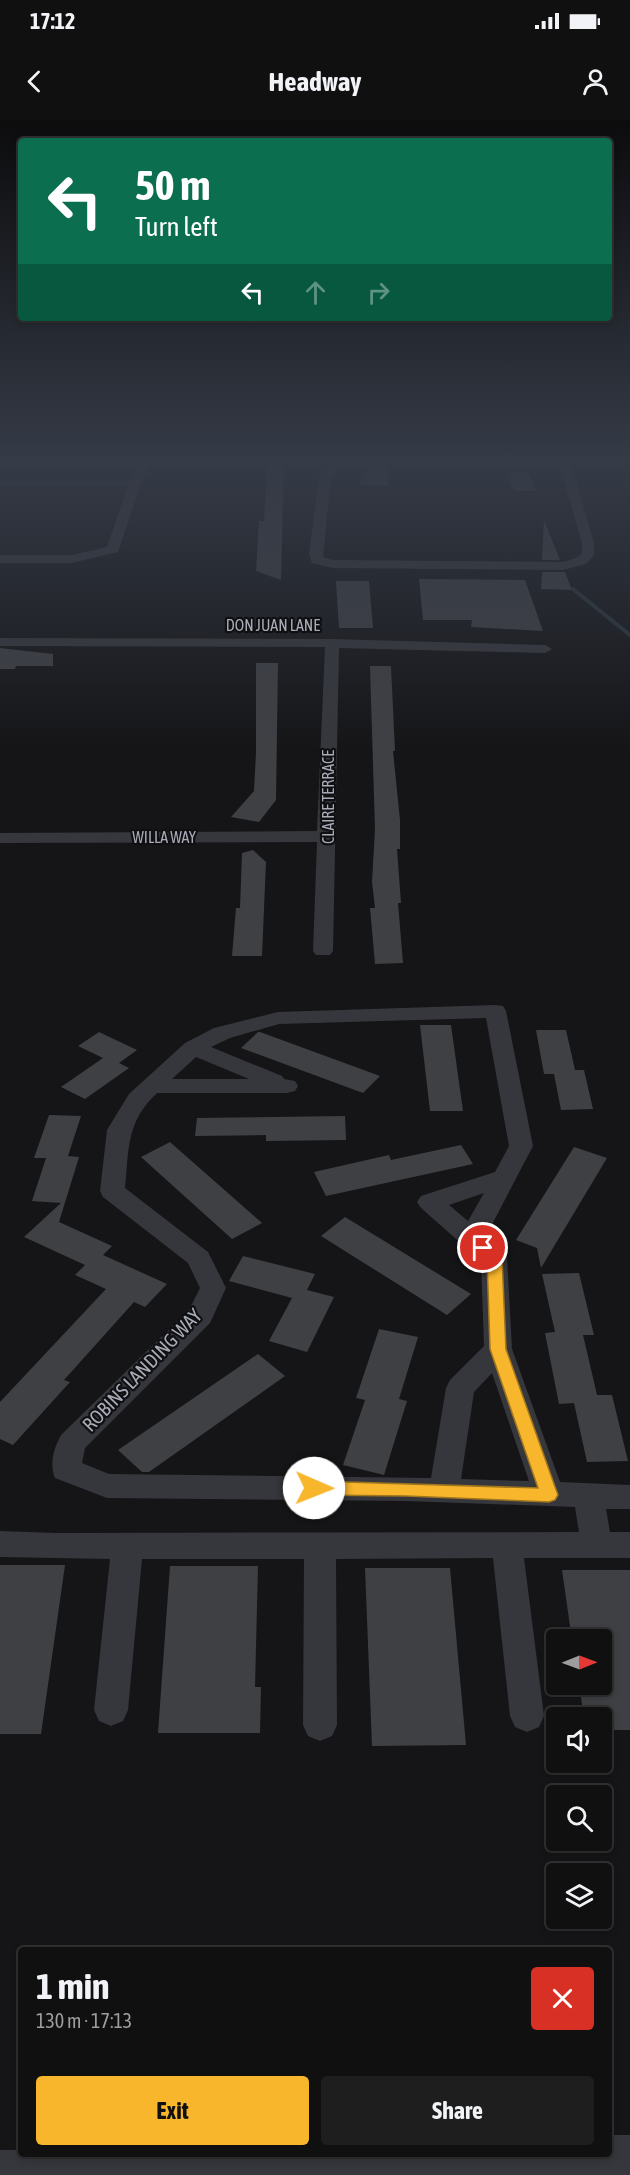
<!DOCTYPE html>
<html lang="en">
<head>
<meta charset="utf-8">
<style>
  :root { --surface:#101011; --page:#1e1e1f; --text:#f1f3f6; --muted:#9c9d9f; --line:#303031; --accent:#f8b62c }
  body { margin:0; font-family:"Asap Condensed",sans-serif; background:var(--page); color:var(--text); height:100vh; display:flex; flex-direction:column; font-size:22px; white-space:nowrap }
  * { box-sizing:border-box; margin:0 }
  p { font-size:20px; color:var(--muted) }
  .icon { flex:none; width:33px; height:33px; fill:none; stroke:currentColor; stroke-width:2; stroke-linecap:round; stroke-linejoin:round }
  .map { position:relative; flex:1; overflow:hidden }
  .details { position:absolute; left:18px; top:1827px; width:594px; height:210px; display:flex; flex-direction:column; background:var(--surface); border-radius:6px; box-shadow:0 3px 9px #0003,0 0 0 2px var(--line) }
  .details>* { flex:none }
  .banner { position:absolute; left:18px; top:18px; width:594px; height:183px; border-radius:6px; box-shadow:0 3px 9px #0003,0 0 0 2px var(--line); background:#0b6e4f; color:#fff; overflow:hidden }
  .needle { width:39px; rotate:89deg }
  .buttons { position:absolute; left:546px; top:1509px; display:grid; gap:12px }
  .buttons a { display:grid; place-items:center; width:66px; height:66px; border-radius:6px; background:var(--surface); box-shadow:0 3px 9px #0003,0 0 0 2px var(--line); font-size:30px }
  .pin { position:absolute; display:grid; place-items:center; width:51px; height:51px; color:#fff; margin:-26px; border:3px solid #fff; border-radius:50%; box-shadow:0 2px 6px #0007 }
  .me { position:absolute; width:66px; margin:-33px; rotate:91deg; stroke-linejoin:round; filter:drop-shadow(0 0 4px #0008) }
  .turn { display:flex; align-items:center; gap:21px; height:126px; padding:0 18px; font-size:27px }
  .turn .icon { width:78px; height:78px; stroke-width:2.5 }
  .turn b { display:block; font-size:42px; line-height:51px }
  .lanes { display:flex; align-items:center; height:57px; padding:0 18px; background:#0003; justify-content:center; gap:30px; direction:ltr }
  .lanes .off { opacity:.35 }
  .round { display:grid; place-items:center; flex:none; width:63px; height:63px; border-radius:6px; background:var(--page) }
  .summary { display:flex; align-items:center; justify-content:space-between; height:102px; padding:0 18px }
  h1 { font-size:36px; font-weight:700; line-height:45px }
  .cta { display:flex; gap:12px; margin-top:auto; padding:12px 18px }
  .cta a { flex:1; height:69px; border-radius:6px; background:var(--accent); color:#111; font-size:24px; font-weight:700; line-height:69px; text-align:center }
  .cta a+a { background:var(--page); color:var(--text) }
  .status { display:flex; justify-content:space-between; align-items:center; height:42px; padding:0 30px; background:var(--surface); direction:ltr }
  .status svg { height:16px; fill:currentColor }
  header { display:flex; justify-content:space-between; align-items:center; height:78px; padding:0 18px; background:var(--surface); font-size:27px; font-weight:700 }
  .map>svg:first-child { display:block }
</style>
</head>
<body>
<div class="status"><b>17:12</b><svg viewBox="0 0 49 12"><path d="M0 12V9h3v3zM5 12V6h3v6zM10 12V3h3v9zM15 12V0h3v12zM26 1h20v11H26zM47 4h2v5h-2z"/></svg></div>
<header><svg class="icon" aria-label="back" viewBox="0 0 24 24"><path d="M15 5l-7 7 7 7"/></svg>Headway<svg class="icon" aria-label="person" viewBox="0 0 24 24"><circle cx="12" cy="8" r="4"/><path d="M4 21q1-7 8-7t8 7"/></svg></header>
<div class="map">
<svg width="630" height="2055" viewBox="0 0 630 2055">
  <rect width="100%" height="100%" fill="#151517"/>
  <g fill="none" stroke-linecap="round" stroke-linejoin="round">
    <path stroke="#2a333b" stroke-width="4" d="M 573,469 L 630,515"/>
  </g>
  <path fill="#3f4044" d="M 267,343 L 284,344 L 281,460 L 256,451 L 259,401 L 264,401 Z
    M 373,343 L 388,343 L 388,366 L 359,365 Z
    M 507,353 L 529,353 L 536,371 L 514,371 Z
    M 544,400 L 560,440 L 542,440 Z
    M 542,452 L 565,452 L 572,470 L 541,469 Z
    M 419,459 L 525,460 L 543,511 L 471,507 L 472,500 L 423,500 Z
    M 336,461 L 369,461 L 373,508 L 339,508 Z
    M 0,528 L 53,534 L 53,546 L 16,546 L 15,549 L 0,549 Z
    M 256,543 L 278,543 L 276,680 L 259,702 L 231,697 L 254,671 L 256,633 Z
    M 370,546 L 391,546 L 395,631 L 393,631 L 400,700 L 400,729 L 397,729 L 401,783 L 398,783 L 403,843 L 375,844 L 370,788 L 375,788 L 372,762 L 375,709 Z
    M 253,730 L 266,742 L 262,836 L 232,836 L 236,788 L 240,788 L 242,733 Z
    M 420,905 L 451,905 L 463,991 L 430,991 Z
    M 536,910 L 566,910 L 575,950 L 584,950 L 593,989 L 561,990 L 554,954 L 544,954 Z
    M 99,912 L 137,930 L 119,943 L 129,948 L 85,979 L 61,967 L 103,938 L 78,926 Z
    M 258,912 L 260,912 L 380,956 L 363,973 L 241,928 Z
    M 49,995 L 81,996 L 68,1036 L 79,1037 L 59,1102 L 112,1126 L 103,1135 L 167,1164 L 145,1187 L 134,1182 L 64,1260 L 70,1262 L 13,1325 L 0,1319 L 0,1282 L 106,1169 L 75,1155 L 85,1145 L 24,1117 L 61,1083 L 32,1081 L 46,1038 L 34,1038 Z
    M 345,996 L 346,1020 L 266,1021 L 266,1015 L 195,1016 L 197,998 Z
    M 170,1022 L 262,1103 L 232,1119 L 141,1037 Z
    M 461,1025 L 473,1044 L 326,1076 L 314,1052 L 389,1035 L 391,1040 Z
    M 574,1027 L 607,1038 L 541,1148 L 537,1128 L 516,1120 Z
    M 345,1097 L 471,1174 L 447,1195 L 321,1116 Z
    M 243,1136 L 315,1154 L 307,1170 L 334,1177 L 307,1232 L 269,1221 L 292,1178 L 229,1161 Z
    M 579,1153 L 594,1215 L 583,1215 L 597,1275 L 612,1275 L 628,1341 L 587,1342 L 574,1283 L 559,1284 L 545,1213 L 555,1212 L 542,1154 Z
    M 379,1209 L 418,1217 L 399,1279 L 407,1281 L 384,1355 L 343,1345 L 365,1280 L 356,1278 Z
    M 258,1234 L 285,1256 L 149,1352 L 142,1352 L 118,1330 Z
    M 0,1445 L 65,1445 L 41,1614 L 0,1614 Z
    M 170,1446 L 258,1446 L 255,1567 L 261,1567 L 260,1613 L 158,1613 Z
    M 365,1448 L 450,1448 L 466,1625 L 372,1626 Z
    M 562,1450 L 630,1450 L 630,1610 L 602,1610 L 602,1598 L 584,1598 L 579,1564 L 602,1564 L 602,1520 L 572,1520 Z"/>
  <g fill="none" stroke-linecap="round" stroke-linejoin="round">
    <path fill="#36373c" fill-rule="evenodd" d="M 139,343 L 151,343 L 141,363 L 118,432 L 72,443 L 0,443 L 0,435 L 72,435 L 107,427 L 128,366 L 0,366 L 0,360 L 131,360 Z
      M 335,343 L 348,343 L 331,357 L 323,437 L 333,440 L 563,442 L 576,438 L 582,434 L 582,423 L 559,343 L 571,343 L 594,423 L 594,435 L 586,444 L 563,450 L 333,448 L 312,443 L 309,434 L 319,356 Z
      M 0,518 L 332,519 L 545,525 L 552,529 L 545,533 L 339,528 L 333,831 L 330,835 L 316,835 L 313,831 L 317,722 L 0,723 L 0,713 L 317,711 L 325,527 L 0,526 Z
      M 495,885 L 503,886 L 506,891 L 533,1026 L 486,1116 L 503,1132 L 507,1138 L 512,1229 L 560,1362 L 630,1365 L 630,1389 L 606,1389 L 610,1412 L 630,1412 L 630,1438 L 524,1438 L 544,1596 L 539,1607 L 527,1612 L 515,1607 L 510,1596 L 493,1438 L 336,1439 L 337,1605 L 332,1616 L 320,1621 L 308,1616 L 303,1605 L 304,1439 L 142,1439 L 128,1590 L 123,1601 L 111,1606 L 99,1601 L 94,1590 L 110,1439 L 0,1437 L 0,1411 L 56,1413 L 579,1412 L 575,1387 L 406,1381 L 107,1378 L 55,1358 C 49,1344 54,1328 61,1315 L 189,1190 L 200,1168 L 188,1143 L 103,1077 L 100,1071 L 107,1010 L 129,974 L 185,923 L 214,908 L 278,892 ZM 486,898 L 509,1026 L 495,1052 L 421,1076 L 417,1082 L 421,1088 L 481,1141 L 484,1226 L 450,1260 L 446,1268 L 431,1358 L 109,1354 L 82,1343 L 85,1328 L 210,1203 L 226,1168 L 208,1132 L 125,1068 C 129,1029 126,1002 157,973 L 287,973 L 295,971 L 298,966 L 295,961 L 284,959 L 282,956 L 211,927 L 230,918 L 279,904 ZM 196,937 L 249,959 L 172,959 ZM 484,1073 L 468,1101 L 449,1085 ZM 492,1253 L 529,1361 L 461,1359 L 474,1272 Z
      M 609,2015 L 630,2015 L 630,2055 L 0,2055 L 0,2030 L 21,2030 L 21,2034 L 609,2034 Z"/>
  </g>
  <linearGradient id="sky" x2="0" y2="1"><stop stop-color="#0c0c0d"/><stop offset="0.54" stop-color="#353b47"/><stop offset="1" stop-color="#353b47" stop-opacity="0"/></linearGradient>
  <rect width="630" height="631" fill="url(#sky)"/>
  <path fill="#f8b62c" stroke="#a1761d" stroke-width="1.5" d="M 483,1123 L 488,1125 L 502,1138 L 506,1229 L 558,1375 L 555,1380 L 549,1382 L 406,1376 L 314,1375 L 308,1373 L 306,1368 L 308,1363 L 314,1361 L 538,1368 L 490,1229 L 487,1140 L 475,1128 Z"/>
  <g text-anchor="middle" stroke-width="4.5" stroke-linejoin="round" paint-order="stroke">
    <g font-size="16" fill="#a6abb7" stroke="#101012">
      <text x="273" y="511">DON JUAN LANE</text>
      <text transform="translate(328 677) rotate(-90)" y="6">CLAIRE TERRACE</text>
      <text x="164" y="723">WILLA WAY</text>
    </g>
    <g font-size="20" fill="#a6abb7" stroke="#101012">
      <text transform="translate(142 1250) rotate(-46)" y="7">ROBINS LANDING WAY</text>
    </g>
  </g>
</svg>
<div class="buttons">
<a><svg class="needle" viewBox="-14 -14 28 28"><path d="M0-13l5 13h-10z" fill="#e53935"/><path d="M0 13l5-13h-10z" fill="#9c9d9f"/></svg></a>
<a><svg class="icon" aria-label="sound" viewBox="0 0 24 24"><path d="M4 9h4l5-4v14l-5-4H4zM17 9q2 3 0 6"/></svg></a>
<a><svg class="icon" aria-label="search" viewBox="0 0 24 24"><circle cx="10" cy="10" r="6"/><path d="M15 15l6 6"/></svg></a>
<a><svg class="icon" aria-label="layers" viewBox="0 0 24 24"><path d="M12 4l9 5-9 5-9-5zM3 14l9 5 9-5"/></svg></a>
</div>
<div class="pin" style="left:483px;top:1128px;background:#d93025"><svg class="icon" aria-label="arrive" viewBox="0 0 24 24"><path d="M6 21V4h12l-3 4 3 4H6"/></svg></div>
<svg class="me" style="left:314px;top:1368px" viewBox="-20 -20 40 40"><circle r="19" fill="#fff"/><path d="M0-13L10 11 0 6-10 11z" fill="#f8b62c"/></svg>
<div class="banner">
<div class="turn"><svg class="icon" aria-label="left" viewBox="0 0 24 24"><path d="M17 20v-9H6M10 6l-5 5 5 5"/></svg><div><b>50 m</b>Turn left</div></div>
<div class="lanes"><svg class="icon" aria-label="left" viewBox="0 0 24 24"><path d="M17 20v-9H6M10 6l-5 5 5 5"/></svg><svg class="icon off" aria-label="ahead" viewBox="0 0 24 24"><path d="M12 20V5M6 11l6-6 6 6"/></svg><svg class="icon off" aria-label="right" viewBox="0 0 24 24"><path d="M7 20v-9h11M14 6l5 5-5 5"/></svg></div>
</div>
<section class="details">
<div class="summary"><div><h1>1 min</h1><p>130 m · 17:13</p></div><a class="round" style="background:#d93025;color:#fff"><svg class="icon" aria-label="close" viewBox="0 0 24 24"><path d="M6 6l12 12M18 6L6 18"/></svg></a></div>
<div class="cta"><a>Exit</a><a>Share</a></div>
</section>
</div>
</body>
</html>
